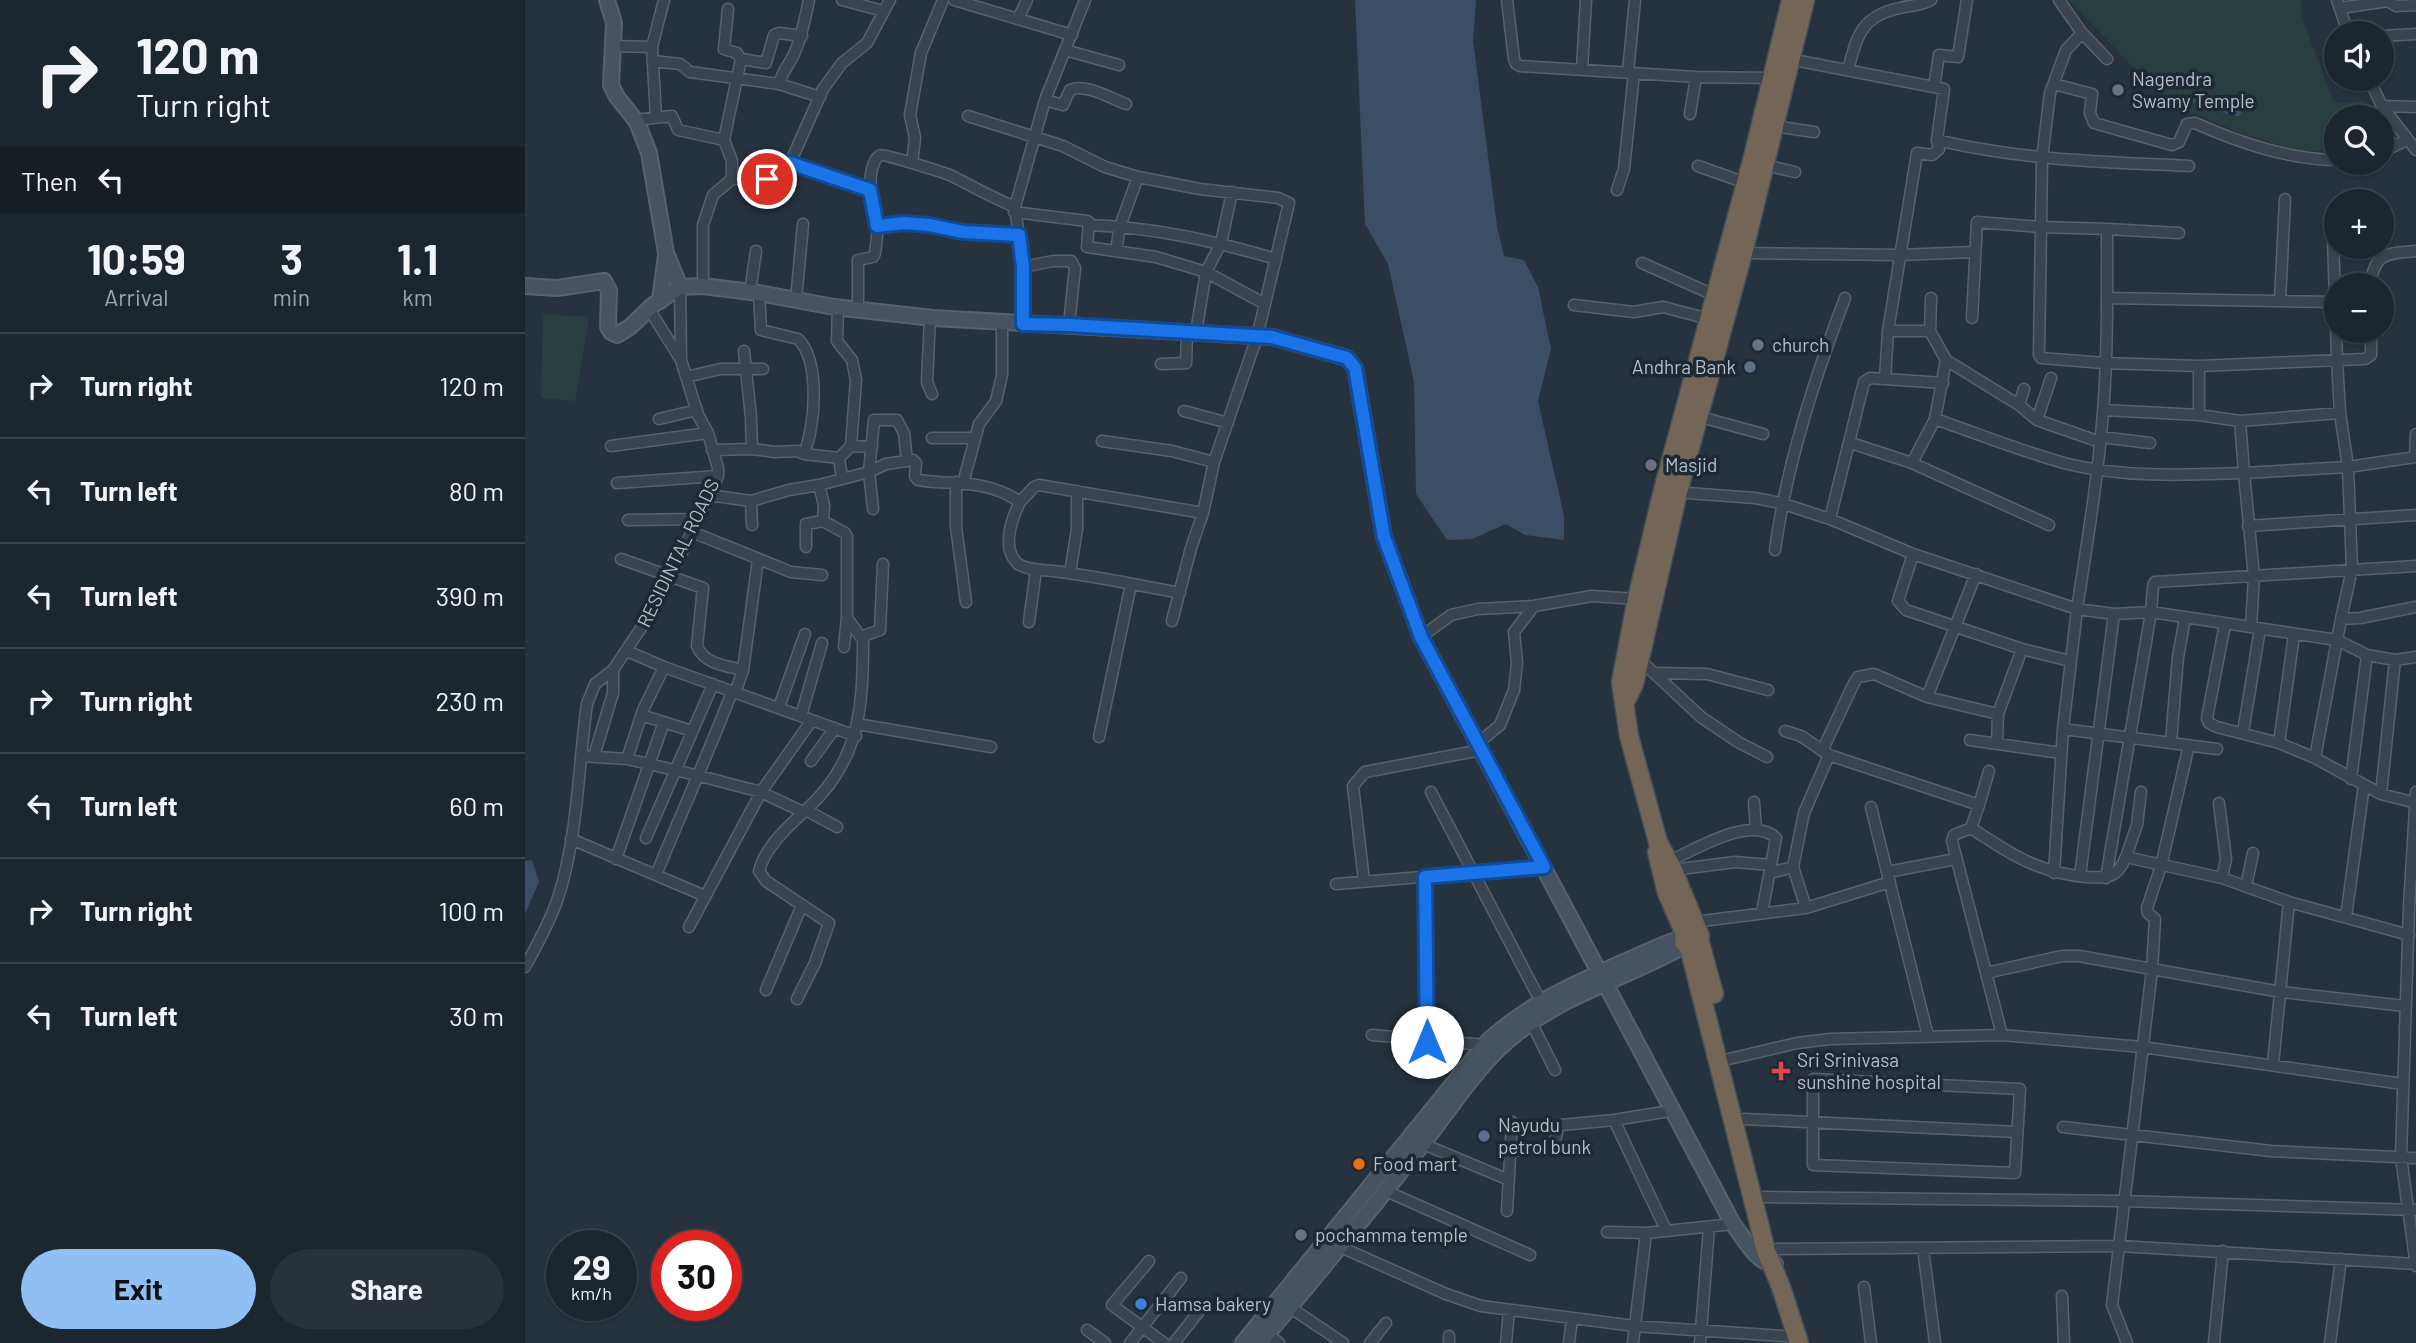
<!DOCTYPE html>
<html lang="en">
<head>
<meta charset="utf-8">
<style>
  :root { --surface:#1c262e; --page:#29323a; --text:#f1f3f6; --muted:#a0a5aa; --line:#3a434a; --accent:#90bff4 }
  body { margin:0; font-family:Barlow,sans-serif; background:var(--page); color:var(--text); height:100vh; display:flex; flex-direction:column; font-size:26px; white-space:nowrap }
  * { box-sizing:border-box; margin:0 }
  p { font-size:23px; color:var(--muted) }
  .icon { flex:none; width:38px; height:38px; fill:none; stroke:currentColor; stroke-width:2; stroke-linecap:round; stroke-linejoin:round }
  .map { position:relative; flex:1; overflow:hidden }
  .details { display:flex; flex-direction:column; background:var(--surface); width:525px }
  .details>* { flex:none }
  .hud { background:#1c262e; color:var(--text); overflow:hidden }
  .buttons { position:absolute; left:1799px; top:21px; display:grid; gap:14px }
  .buttons a { display:grid; place-items:center; width:70px; height:70px; border-radius:50%; background:var(--surface); box-shadow:0 2px 5px #0004,0 0 0 2px var(--line); font-size:35px }
  .speed { position:absolute; left:21px; top:1230px; display:flex; gap:14px; font-size:35px; font-weight:700; text-align:center }
  .speed>* { display:grid; place-content:center; width:91px; height:91px; border-radius:50%; background:var(--surface); box-shadow:0 2px 5px #0004,0 0 0 2px var(--line); line-height:1 }
  .speed small { font-size:18px; font-weight:400 }
  .speed .limit { border:10px solid #d22; background:#fff; color:#111 }
  .pin { position:absolute; display:grid; place-items:center; width:60px; height:60px; color:#fff; margin:-30px; border:4px solid #fff; border-radius:50%; box-shadow:0 2px 7px #0007 }
  .me { position:absolute; width:77px; margin:-38px; rotate:0deg; stroke-linejoin:round; filter:drop-shadow(0 0 5px #0008) }
  .turn { display:flex; align-items:center; gap:24px; height:147px; padding:0 21px; font-size:32px }
  .turn .icon { width:91px; height:91px; stroke-width:2.5 }
  .turn b { display:block; font-size:49px; line-height:60px }
  .then { display:flex; align-items:center; height:66px; padding:0 21px; background:#0003; gap:14px; font-size:26px }
  .eta { display:flex; justify-content:space-evenly; align-items:center; height:119px; text-align:center }
  .eta b { font-size:42px; font-weight:700; line-height:49px }
  .primary-button { display:flex; gap:14px; margin-top:auto; padding:14px 21px }
  .primary-button a { flex:1; height:80px; border-radius:42px; background:var(--accent); color:#111; font-size:28px; font-weight:700; line-height:80px; text-align:center }
  .primary-button a+a { background:var(--page); color:var(--text) }
  ul { padding:0; list-style:none }
  li { display:flex; align-items:center; gap:21px; height:105px; padding:0 21px; border-top:2px solid var(--line) }
  li div { flex:1 }
  li b { display:block; font-size:26px }
  li em { font-style:normal }
  main { display:flex; flex:1; min-height:0 }
  .map>svg:first-child { display:block }
</style>
</head>
<body>
<main>
<section class="details">
<div class="hud">
<div class="turn"><svg class="icon" aria-label="right" viewBox="0 0 24 24"><path d="M7 20v-9h11M14 6l5 5-5 5"/></svg><div><b>120 m</b>Turn right</div></div>
<div class="then">Then<svg class="icon" aria-label="left" viewBox="0 0 24 24"><path d="M17 20v-9H6M10 6l-5 5 5 5"/></svg></div>
</div>
<div class="eta">
<div><b>10:59</b><p>Arrival</p></div>
<div><b>3</b><p>min</p></div>
<div><b>1.1</b><p>km</p></div>
</div>
<ul>
<li><svg class="icon" aria-label="right" viewBox="0 0 24 24"><path d="M7 20v-9h11M14 6l5 5-5 5"/></svg><div><b>Turn right</b></div><em>120 m</em></li>
<li><svg class="icon" aria-label="left" viewBox="0 0 24 24"><path d="M17 20v-9H6M10 6l-5 5 5 5"/></svg><div><b>Turn left</b></div><em>80 m</em></li>
<li><svg class="icon" aria-label="left" viewBox="0 0 24 24"><path d="M17 20v-9H6M10 6l-5 5 5 5"/></svg><div><b>Turn left</b></div><em>390 m</em></li>
<li><svg class="icon" aria-label="right" viewBox="0 0 24 24"><path d="M7 20v-9h11M14 6l5 5-5 5"/></svg><div><b>Turn right</b></div><em>230 m</em></li>
<li><svg class="icon" aria-label="left" viewBox="0 0 24 24"><path d="M17 20v-9H6M10 6l-5 5 5 5"/></svg><div><b>Turn left</b></div><em>60 m</em></li>
<li><svg class="icon" aria-label="right" viewBox="0 0 24 24"><path d="M7 20v-9h11M14 6l5 5-5 5"/></svg><div><b>Turn right</b></div><em>100 m</em></li>
<li><svg class="icon" aria-label="left" viewBox="0 0 24 24"><path d="M17 20v-9H6M10 6l-5 5 5 5"/></svg><div><b>Turn left</b></div><em>30 m</em></li>
</ul>
<div class="primary-button"><a>Exit</a><a>Share</a></div>
</section>
<div class="map">
<svg width="1891" height="1343" viewBox="0 0 1891 1343">
  <rect width="100%" height="100%" fill="#26323e"/>
  <path fill="#283f3f" d="M 1543,0 L 1775,0 L 1778,20 L 1809,103 L 1840,101 L 1854,117 L 1811,117 L 1811,150 L 1776,152 L 1715,133 L 1642,102 Z
    M 18,314 L 64,317 L 50,401 L 16,398 Z"/>
  <path fill="#3a4f65" d="M 830,0 L 951,0 L 948,40 L 972,226 L 979,256 L 999,260 L 1013,287 L 1026,349 L 1013,401 L 1039,516 L 1039,540 L 1000,535 L 981,524 L 947,539 L 922,540 L 891,494 L 889,382 L 863,264 L 840,224 Z
    M 1694,94 L 1722,101 L 1715,116 C 1706,117 1673,104 1664,100 L 1670,97 Z
    M 7,860 L 14,882 L 0,914 L 0,861 Z"/>
  <g fill="none" stroke-linecap="round" stroke-linejoin="round">
    <defs>
      <path id="street" d="M 284,0 C 280,18 277,37 269,54 C 264,65 257,72 254,84 L 295,97
        M 317,0 L 358,11
        M 429,0 L 547,35
        M 982,0 L 989,59 L 991,64 L 995,66 L 1171,77 L 1246,78
        M 1534,0 L 1557,33 L 1582,59
        M 1812,0 L 1823,33
        M 1815,8 L 1863,1 L 1871,6 L 1891,5
        M 203,9 L 199,49 L 212,53 L 216,59
        M 493,19 L 502,0
        M 1857,36 L 1891,34
        M 87,46 L 127,47
        M 540,50 L 594,65
        M 1264,59 L 1419,89 L 1412,140 C 1495,160 1579,162 1664,166
        M 128,61 L 155,64 L 165,72 L 254,84
        M 1057,69 L 1061,0
        M 1323,70 C 1332,36 1336,16 1375,8 C 1386,5 1396,6 1406,0
        M 1107,73 L 1103,72 L 1110,0
        M 1844,79 L 1857,106 L 1891,150
        M 1529,84 L 1567,94 L 1565,113 L 1569,123 L 1647,145 L 1654,142 L 1662,124 L 1670,123 C 1715,143 1762,159 1811,160
        M 1409,87 L 1414,55 L 1433,57 L 1442,0
        M 520,100 L 538,105 L 545,90 C 561,83 585,98 601,104
        M 1857,106 L 1891,107
        M 1165,114 L 1171,77
        M 443,116 L 538,146 L 580,167 L 613,177 L 675,189 L 753,198 L 764,203 L 732,337 L 689,462 L 678,513 L 666,548 L 647,621
        M 131,117 L 127,47 L 139,0
        M 110,120 L 147,116 L 153,130 L 199,140 L 207,161 L 207,179 L 188,195 L 178,225 L 178,286
        M 1249,126 L 1289,132
        M 199,140 L 216,59 L 241,63 L 249,35 L 254,33 L 277,36
        M 1412,140 L 1414,149 L 1407,155 L 1392,153 L 1363,331 L 1360,379 L 1418,383
        M 1857,152 L 1882,140
        M 265,163 L 345,189
        M 387,163 L 390,138 L 385,115 L 396,53 L 418,0
        M 1239,165 L 1270,172
        M 1173,166 L 1221,183
        M 207,179 L 242,179 L 246,164 L 265,163 L 298,89 L 317,63 L 342,43 L 365,0
        M 1092,190 L 1099,169 L 1109,73
        M 489,212 L 562,221 L 564,222 L 562,247 L 631,257 L 681,272 L 740,304
        M 563,225 C 628,227 689,241 751,259
        M 352,226 L 379,224 L 404,225 L 438,232 L 494,235
        M 1582,229 L 1654,233
        M 1808,238 L 1812,359 L 1815,413 L 1823,467 L 1827,569 L 1816,619
        M 591,251 L 595,226 L 613,177
        M 1218,253 L 1375,255 L 1449,252
        M 1117,263 L 1191,296
        M 498,267 L 528,261 L 546,261 L 550,268 L 544,325
        M 1846,285 C 1848,253 1863,253 1891,251
        M 225,292 L 231,251
        M 1406,298 L 1405,331 L 1421,360
        M 1582,298 L 1811,302
        M 271,300 L 278,224
        M 1755,301 L 1760,199
        M 1049,305 L 1109,312 L 1138,307 L 1184,319
        M 313,307 L 312,341 L 327,360 L 331,380 L 326,446
        M 124,309 L 156,360
        M 333,310 L 333,260 L 348,257 L 350,253 C 351,245 353,235 352,227 C 351,205 340,184 349,163 C 350,160 353,156 356,155 C 359,154 421,173 427,176 C 448,187 468,198 490,207
        M 405,317 L 402,382 L 407,394
        M 1447,318 L 1452,222 L 1516,227 L 1517,159 L 1525,93 L 1541,50 L 1557,33
        M 498,325 L 498,267 L 490,207 L 520,100 L 560,0
        M 1363,331 L 1405,331
        M 671,332 L 681,272 L 696,243 L 707,192
        M 219,351 L 226,417 L 227,449
        M 636,364 L 661,363 L 662,331
        M 1674,366 L 1840,359 L 1846,355 L 1846,331
        M 161,377 L 195,369 L 238,369
        M 1494,405 L 1499,389
        M 1579,410 L 1674,415 L 1715,421 L 1815,413
        M 659,411 L 703,423
        M 1172,416 L 1238,434
        M 134,419 L 172,410
        M 1410,419 L 1421,360 L 1494,405 L 1512,420 L 1575,442
        M 1512,420 L 1526,378
        M 1715,421 L 1719,473 L 1823,467 L 1891,457
        M 1576,437 L 1625,443
        M 407,438 L 450,438
        M 577,441 L 647,451 L 689,462
        M 1326,443 L 1387,463 L 1524,525
        M 86,446 L 183,433
        M 187,450 L 227,449 L 250,452 L 273,451 L 279,454 C 290,426 296,362 273,339 L 236,330 L 234,293
        M 279,454 L 314,458 L 317,478
        M 1890,457 L 1891,434
        M 314,458 L 326,446 L 347,447
        M 1387,463 L 1410,419 C 1454,434 1498,452 1543,464 C 1600,478 1661,475 1719,473 L 1729,577 L 1726,626
        M 431,482 L 431,527 L 441,602
        M 92,483 L 193,476
        M 438,483 L 454,424 L 471,401 L 477,375 L 477,323
        M 294,485 L 344,472 L 361,464 L 388,460 L 391,463 L 390,476 L 393,480 C 431,486 460,478 495,502 L 509,487 L 514,485 L 678,513
        M 1149,492 L 1230,498 L 1256,503 L 1305,519 L 1388,554 L 1552,609 C 1562,544 1573,478 1578,412 C 1583,352 1582,290 1582,229 L 1516,227 L 1514,355 L 1516,358 L 1579,363 L 1674,366 L 1674,415
        M 183,495 L 226,501 L 264,490 L 294,485 L 299,505 L 298,521 L 320,533 L 322,537 L 322,618 L 338,640 C 338,707 335,760 283,808 C 265,825 241,845 234,871 L 241,881 L 304,923 L 290,963 L 272,999
        M 226,501 L 227,525
        M 495,502 C 487,518 476,547 492,563 C 500,570 517,570 528,571 C 570,576 612,585 655,593
        M 348,509 L 344,472 L 349,420 L 372,420 L 379,433 L 382,461
        M 1305,519 L 1339,382 L 1345,378 L 1360,379
        M 103,520 L 172,519
        M 1723,526 L 1891,515
        M 167,532 L 266,572 L 297,575
        M 281,547 L 281,524 L 298,521
        M 1250,550 C 1262,463 1289,380 1320,298
        M 1388,554 L 1373,601 L 1381,610 L 1497,649 L 1545,661
        M 96,559 L 178,588 L 172,646 C 179,664 201,666 218,670
        M 545,573 L 552,529 L 552,491
        M 504,622 L 511,570
        M 1700,624 L 1682,718 L 1684,723 L 1692,727 L 1754,743 L 1790,758 L 1856,794 L 1891,803
        M 896,637 L 926,615 L 953,609 L 1009,606 L 1067,596 L 1112,599
        M 338,640 L 341,635 L 355,630 L 358,564
        M 319,647 L 322,618
        M 102,651 L 139,667 L 331,736
        M 1115,660 L 1176,717 L 1213,742 L 1242,757
        M 1130,673 L 1182,674 L 1243,690
        M 210,693 L 218,670 L 233,560
        M 1402,697 L 1451,574
        M 254,707 L 280,634
        M 1473,714 L 1497,649
        M 116,715 L 167,731
        M 276,716 L 297,643
        M 332,724 L 466,747
        M 1538,729 L 1692,749
        M 1260,731 L 1276,736 L 1304,755 L 1454,805 L 1446,828 C 1485,854 1514,873 1561,877 C 1582,878 1592,879 1601,857 L 1697,878 L 1764,902 L 1884,935
        M 1718,732 L 1735,629
        M 574,737 L 606,584
        M 1445,740 L 1536,753
        M 1646,742 L 1653,657 L 1660,618
        M 1754,743 L 1769,635
        M 952,744 L 975,725 L 989,690 L 992,663 L 989,632 L 1009,606
        M 1297,751 L 1329,683 L 1333,677 L 1349,674 L 1402,697 L 1473,714 L 1472,744
        M 56,756 L 102,759 L 171,775 L 236,792 L 278,812
        M 69,756 L 88,693 L 88,670
        M 1790,758 L 1816,619 L 1835,618 L 1891,607
        M 102,759 L 118,710 L 139,667
        M 286,761 L 310,728
        M 1826,779 L 1842,655
        M 906,792 L 1015,1000
        M 1891,792 L 1884,907 L 1876,1157 L 1891,1266
        M 1856,794 L 1870,660
        M 1229,802 L 1231,829
        M 1694,803 L 1701,859 L 1697,878
        M 1454,805 L 1464,771
        M 1346,807 L 1362,872
        M 281,810 L 312,827
        M 1446,828 L 1429,835 L 1427,841 L 1477,1035
        M 121,838 L 188,684
        M 46,839 L 180,896
        M 1601,857 L 1612,825 L 1616,792
        M 91,859 L 139,722
        M 1144,861 C 1170,850 1227,814 1251,838 L 1246,865
        M 1148,870 L 1210,862 L 1246,865 L 1237,912
        M 1245,873 L 1268,867
        M 1529,873 L 1538,729 L 1552,609 L 1589,614 L 1626,612 L 1812,640 L 1842,655 L 1870,660 L 1891,657
        M 131,875 C 156,814 183,754 207,692
        M 1555,876 L 1589,614
        M 900,877 L 903,1042
        M 1581,878 L 1626,612 L 1628,586 L 1630,582 L 1891,566
        M 839,881 L 828,786 L 840,772 L 956,750
        M 811,884 L 1019,867
        M 1721,886 L 1728,853
        M 1281,908 L 1268,867 L 1279,813 L 1304,755
        M 1821,917 L 1839,785
        M 1169,922 L 1281,908 L 1365,882
        M 164,927 L 236,792 L 287,720
        M 0,967 C 12,945 25,922 33,898 C 53,836 53,768 62,704 L 70,684 L 88,670 L 126,613 L 146,576 L 193,476 L 193,468 L 183,433 L 173,415 L 156,360 L 155,287
        M 1461,973 L 1537,956 L 1554,956 L 1756,992 L 1880,1006
        M 241,990 L 277,905
        M 1006,1022 L 1030,1070
        M 847,1035 L 960,1045
        M 1403,1036 L 1362,872 L 1431,859
        M 1204,1059 L 1272,1043 L 1305,1039 L 1477,1035 L 1617,1047 L 1878,1084
        M 1748,1064 L 1764,902
        M 1288,1079 L 1495,1089 L 1490,1173 L 1288,1165 Z
        M 1219,1119 L 1492,1132
        M 1089,1120 L 1141,1230
        M 1538,1127 L 1746,1151 L 1891,1158
        M 898,1144 L 984,1180
        M 987,1151 L 1029,1146 L 1033,1128 L 1036,1125 L 1089,1120 L 1145,1111
        M 861,1191 L 1005,1255
        M 1239,1197 L 1598,1201 L 1891,1210
        M 982,1211 L 987,1122
        M 1082,1232 L 1121,1233 L 1208,1224
        M 811,1245 L 921,1294 L 956,1306 L 1109,1326 L 1272,1337
        M 1398,1248 L 1410,1343
        M 1252,1249 L 1595,1246 L 1891,1264
        M 624,1261 L 587,1305 L 639,1343
        M 1339,1287 L 1346,1343
        M 1537,1296 L 1539,1343
        M 766,1308 L 818,1343
        M 562,1330 L 580,1343
        M 742,1334 L 754,1343
        M 605,1343 L 656,1278
        M 649,1343 L 679,1305
        M 845,1343 L 861,1323
        M 924,1343 L 924,1336
        M 981,1343 L 984,1311
        M 1044,1343 L 1047,1319
        M 1108,1343 L 1121,1233
        M 1175,1343 L 1184,1228
        M 1602,1343 L 1587,1305 L 1627,970 L 1630,919 L 1623,913 L 1622,908 L 1636,866 L 1664,745
        M 1689,1343 L 1698,1251
        M 1805,1343 L 1816,1259"/>
      <path id="secondary" d="M 82,0 L 89,23 L 86,85 L 92,97 L 112,122 L 124,153 L 141,253 L 155,287
        M 0,286 L 32,288 L 79,281 L 84,291 L 83,327 L 86,332 L 92,335 L 105,327 L 128,305 L 155,287 L 178,286 L 234,293 L 309,307 L 408,318 L 747,337 L 822,358 L 830,368 L 859,537 L 896,637 L 1208,1224 C 1219,1238 1232,1264 1250,1264
        M 135,301 L 141,255
        M 718,1343 L 963,1041 C 1005,1003 1047,985 1099,962 C 1119,953 1138,944 1159,937
        M 735,1343 C 788,1279 842,1215 893,1150 C 925,1110 951,1065 992,1033 C 1042,993 1106,976 1161,945"/>
      <path id="highway" d="M 1100,702 L 1109,684 L 1153,492 L 1218,253 L 1280,0
        M 1132,852 L 1142,893 L 1160,934
        M 1172,932 L 1168,930 L 1160,934 L 1159,942 L 1164,947 L 1173,945 L 1175,936 L 1148,870 L 1133,842 L 1104,736 L 1096,682 L 1112,599 L 1138,490 L 1228,157 L 1266,0
        M 1175,943 L 1189,994
        M 1164,947 L 1241,1251 L 1256,1287 L 1274,1343"/>
    </defs>
    <use href="#street" stroke="#57626c" stroke-width="13"/>
    <use href="#secondary" stroke="#57626c" stroke-width="18"/>
    <use href="#highway" stroke="#444f59" stroke-width="21"/>
    <use href="#street" stroke="#3a444e" stroke-width="10"/>
    <use href="#secondary" stroke="#485361" stroke-width="14"/>
    <use href="#highway" stroke="#746657" stroke-width="18"/>
  </g>
  <g fill="none" stroke-linecap="round" stroke-linejoin="round">
    <defs>
      <path id="route" d="M 242,179 L 245,176 L 246,164 L 265,163 L 345,190 L 352,226 L 379,223 L 404,225 L 438,232 L 494,235 L 498,267 L 498,324 L 544,325 L 747,337 L 822,358 L 830,368 L 859,537 L 896,637 L 1019,867 L 900,877 L 902,1042"/>
    </defs>
    <use href="#route" stroke="#114b97" stroke-width="18"/>
    <use href="#route" stroke="#1a73e8" stroke-width="12"/>
  </g>
  <g fill="#6b7280" stroke="#1e2933" stroke-width="2.5">
    <circle cx="1593" cy="90" r="7"/>
    <circle cx="1233" cy="345" r="7"/>
    <circle cx="1126" cy="465" r="7"/>
    <circle cx="776" cy="1235" r="7"/>
  </g>
  <g fill="#5c6f8a" stroke="#1e2933" stroke-width="2.5">
    <circle cx="1225" cy="367" r="7"/>
    <circle cx="959" cy="1136" r="7"/>
  </g>
  <path fill="#e0444e" stroke="#1e2933" stroke-width="2.5" d="M1252.5 1060.5h7v7h7v7h-7v7h-7v-7h-7v-7h7z"/>
  <circle fill="#e8710a" stroke="#1e2933" stroke-width="2.5" cx="834" cy="1164" r="7"/>
  <circle fill="#3f7fe0" stroke="#1e2933" stroke-width="2.5" cx="616" cy="1304" r="7"/>
  <g text-anchor="middle" stroke-width="7" stroke-linejoin="round" paint-order="stroke">
    <g font-size="19" fill="#b6bfc9" stroke="#1e2933" text-anchor="start">
      <text x="1607" y="86">Nagendra<tspan x="1607" dy="22">Swamy Temple</tspan></text>
      <text x="1247" y="352">church</text>
      <text x="1211" y="374" text-anchor="end">Andhra Bank</text>
      <text x="1140" y="472">Masjid</text>
      <text x="1272" y="1067">Sri Srinivasa<tspan x="1272" dy="22">sunshine hospital</tspan></text>
      <text x="973" y="1132">Nayudu<tspan x="973" dy="22">petrol bunk</tspan></text>
      <text x="848" y="1171">Food mart</text>
      <text x="790" y="1242">pochamma temple</text>
      <text x="630" y="1311">Hamsa bakery</text>
    </g>
    <g font-size="19" fill="#b6bfc9" stroke="#1e2933">
      <text transform="translate(153 553) rotate(-64)" y="7">RESIDINTAL ROADS</text>
    </g>
  </g>
</svg>
<div class="buttons">
<a><svg class="icon" aria-label="sound" viewBox="0 0 24 24"><path d="M4 9h4l5-4v14l-5-4H4zM17 9q2 3 0 6"/></svg></a>
<a><svg class="icon" aria-label="search" viewBox="0 0 24 24"><circle cx="10" cy="10" r="6"/><path d="M15 15l6 6"/></svg></a>
<a>+</a>
<a>−</a>
</div>
<div class="speed"><div>29<small>km/h</small></div><div class="limit">30</div></div>
<div class="pin" style="left:242px;top:179px;background:#d93025"><svg class="icon" aria-label="arrive" viewBox="0 0 24 24"><path d="M6 21V4h12l-3 4 3 4H6"/></svg></div>
<svg class="me" style="left:902px;top:1042px" viewBox="-20 -20 40 40"><circle r="19" fill="#fff"/><path d="M0-13L10 11 0 6-10 11z" fill="#1a73e8"/></svg>
</div>
</main>
</body>
</html>
